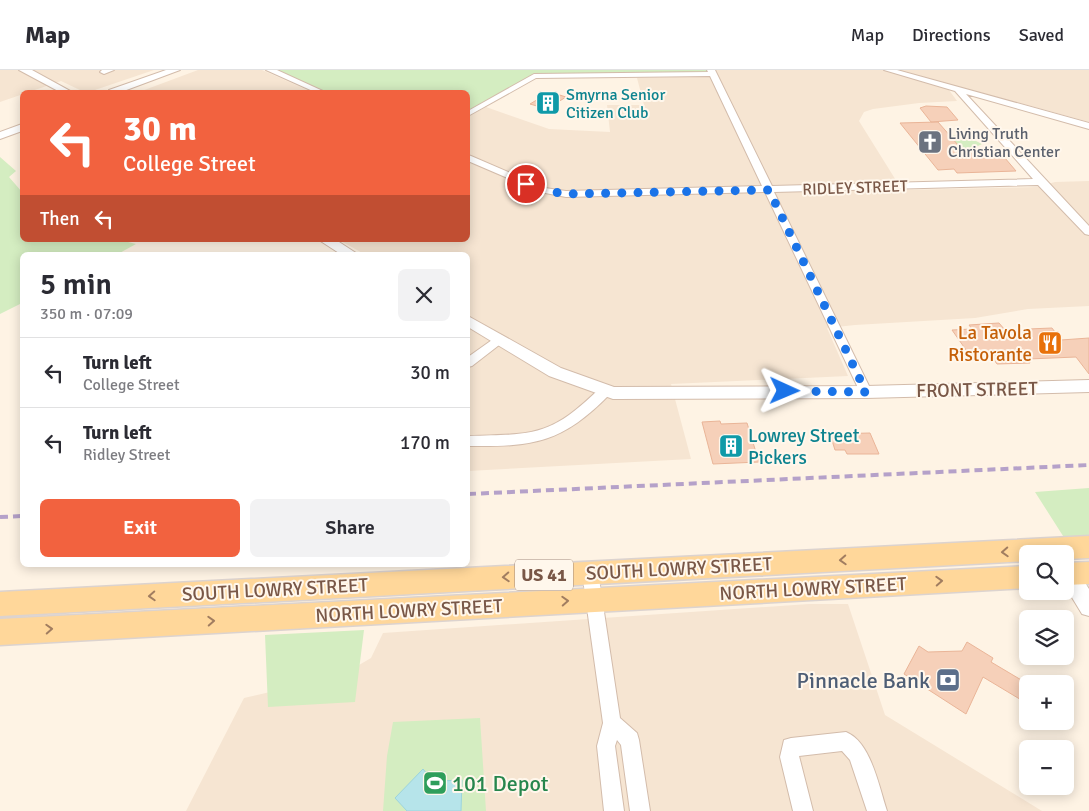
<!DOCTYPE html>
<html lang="en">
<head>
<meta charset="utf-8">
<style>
  :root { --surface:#fff; --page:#f2f2f3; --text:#2b2b33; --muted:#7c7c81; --line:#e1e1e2; --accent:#f2623f }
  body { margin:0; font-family:Signika,sans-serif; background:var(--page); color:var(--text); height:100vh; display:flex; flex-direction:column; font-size:19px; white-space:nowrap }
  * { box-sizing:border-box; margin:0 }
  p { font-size:16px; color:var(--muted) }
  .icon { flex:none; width:28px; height:28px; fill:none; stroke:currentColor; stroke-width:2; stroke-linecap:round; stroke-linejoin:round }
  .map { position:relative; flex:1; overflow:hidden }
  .details { position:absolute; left:20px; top:182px; width:450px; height:315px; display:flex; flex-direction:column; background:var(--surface); border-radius:8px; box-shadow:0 2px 12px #0003 }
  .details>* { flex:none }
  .top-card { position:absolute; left:20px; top:20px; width:450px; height:152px; border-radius:8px; box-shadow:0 2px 12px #0003; background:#f2623f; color:#fff; overflow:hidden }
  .buttons { position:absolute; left:1019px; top:475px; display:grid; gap:10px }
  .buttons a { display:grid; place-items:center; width:55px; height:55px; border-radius:8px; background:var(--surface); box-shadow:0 2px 12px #0003; font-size:25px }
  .pin { position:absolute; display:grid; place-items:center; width:42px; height:42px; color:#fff; margin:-21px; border:2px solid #fff; border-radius:50%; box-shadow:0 1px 5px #0007 }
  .me { position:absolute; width:55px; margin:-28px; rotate:91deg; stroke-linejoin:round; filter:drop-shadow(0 0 4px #0008) }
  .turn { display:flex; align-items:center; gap:18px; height:105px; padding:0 20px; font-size:22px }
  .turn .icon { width:65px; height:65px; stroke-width:2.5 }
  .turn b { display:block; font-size:35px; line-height:42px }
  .then { display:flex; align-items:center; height:48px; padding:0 20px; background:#0003; gap:10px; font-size:19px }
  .round { display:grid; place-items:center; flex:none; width:52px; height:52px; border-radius:8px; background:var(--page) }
  .headline { display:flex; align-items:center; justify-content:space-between; height:85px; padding:0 20px }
  h1 { font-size:30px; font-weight:600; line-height:38px }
  .button { display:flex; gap:10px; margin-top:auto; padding:10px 20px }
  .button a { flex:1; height:58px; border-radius:8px; background:var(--accent); color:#fff; font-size:20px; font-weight:600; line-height:58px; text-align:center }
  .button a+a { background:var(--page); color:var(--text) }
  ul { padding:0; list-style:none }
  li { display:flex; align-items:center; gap:15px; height:70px; padding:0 20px; border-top:1px solid var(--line) }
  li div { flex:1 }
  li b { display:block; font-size:19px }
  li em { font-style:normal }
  header { display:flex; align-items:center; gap:30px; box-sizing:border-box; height:70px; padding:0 25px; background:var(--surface); border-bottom:1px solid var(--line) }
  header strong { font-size:24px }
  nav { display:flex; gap:28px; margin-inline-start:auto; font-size:18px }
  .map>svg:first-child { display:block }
</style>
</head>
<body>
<header>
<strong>Map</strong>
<nav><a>Map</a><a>Directions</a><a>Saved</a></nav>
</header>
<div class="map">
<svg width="1089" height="741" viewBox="0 0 1089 741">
  <rect width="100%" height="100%" fill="#fef3e4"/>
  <path fill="#f6e5d2" d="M 0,0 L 154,0 L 92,21 L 82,21 L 61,11 L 0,32 Z
    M 198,0 L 262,0 L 312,22 L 139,22 Z
    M 715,0 L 1089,0 L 1089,52 L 957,16 L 949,20 L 957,31 L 919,33 L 873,39 L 864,42 L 859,51 L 902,120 L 1037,117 L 1055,112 L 1089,111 L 1089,236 L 1028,239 L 975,248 L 855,255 L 827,258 L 848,306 L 671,314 L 691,389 L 468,401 L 468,185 L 366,185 L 339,170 L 468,170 L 468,47 L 486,37 L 549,59 L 610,62 L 607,35 L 644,35 L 637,8 L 718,6 Z
    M 809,534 L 848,534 L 885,645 L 1042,741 L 186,741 L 244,628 L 342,605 L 371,588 L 383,563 Z"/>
  <path fill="#d4edc1" d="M 270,0 L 711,0 L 713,4 L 534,6 L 468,44 L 468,22 L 321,22 Z
    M 946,65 L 964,65 L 982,74 L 968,81 L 957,81 Z
    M 0,87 L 16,101 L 9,107 L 22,122 L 22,170 L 120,170 L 136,174 L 116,185 L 22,185 L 22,233 L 0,244 Z
    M 1089,418 L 1089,468 L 1065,469 L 1035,422 Z
    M 364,560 L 355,632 L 268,637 L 265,565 Z
    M 480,648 L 486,741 L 383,741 L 387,686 L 393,652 Z"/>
  <path fill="#b6e4ea" stroke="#9cd4dc" d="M 423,699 L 432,710 L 435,707 L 439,711 L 462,710 L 461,741 L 407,741 L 395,728 Z"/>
  <path fill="#f6d0b9" stroke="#eab598" d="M 550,22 L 566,27 L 547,39 L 530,34 Z
    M 926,36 L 947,37 L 958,50 L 931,52 L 920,38 Z
    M 938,52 L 965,83 L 999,81 L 1016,101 L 957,103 L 954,99 L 938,100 L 900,53 Z
    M 999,253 L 1005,260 L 1052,258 L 1061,270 L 1089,268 L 1089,304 L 1076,287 L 1028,289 L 1030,293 L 997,294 L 992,287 L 971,287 L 952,260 L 972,259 L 969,255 Z
    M 720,351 L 721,354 L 747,353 L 759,392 L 713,394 L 702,352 Z
    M 870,363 L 879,384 L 847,384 L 845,380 L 835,380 L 830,364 Z
    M 967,572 L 993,588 L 991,592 L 1028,614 L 1028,634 L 983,607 L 966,644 L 904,604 L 919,576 L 928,582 L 962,581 Z"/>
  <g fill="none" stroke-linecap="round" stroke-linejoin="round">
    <defs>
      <path id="minor" d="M 102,0 L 114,0 L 104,4 L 100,2 Z
        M 266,0 L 277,0 L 325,22 L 315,22 Z
        M 707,0 L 715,0 L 772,116 L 1033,109 L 955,21 L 884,0 L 897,0 L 1089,53 L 1089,59 L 966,24 L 1089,156 L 1089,165 L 1085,164 L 1038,115 L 774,122 L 872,322 L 871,325 L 861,325 L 860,322 L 765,122 L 566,127 L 540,122 L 468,91 L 468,85 L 471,86 L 545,118 L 566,121 L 762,116 L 710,6 L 536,8 L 468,46 L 468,41 L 534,4 L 708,2 Z
        M 499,265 L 503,266 L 505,269 L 503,272 L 472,296 L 468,297 L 468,287 Z
        M 605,316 L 610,318 L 611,321 L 610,324 C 562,373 534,377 468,376 L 468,366 C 535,364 550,367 600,318 Z
        M 590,495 L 596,497 L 598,502 L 620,648 L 637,663 L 639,670 L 650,741 L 630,741 L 621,675 L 617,670 L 615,676 L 624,741 L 604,741 L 597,676 L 603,653 L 582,502 L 584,497 Z
        M 846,662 C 871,672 879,717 887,741 L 867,741 L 850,690 L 842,681 L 799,686 L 813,741 L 793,741 L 780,687 L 784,670 L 791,668 Z"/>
      <path id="tertiary" d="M 19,0 L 32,0 L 72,22 L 60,22 Z
        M 166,0 L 180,0 L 121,22 L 108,22 L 109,20 Z
        M 22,54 L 22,61 L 0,69 L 0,62 Z
        M 319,170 L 336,170 L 359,185 L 342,185 Z
        M 468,246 L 561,298 L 614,317 L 866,316 L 1089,310 L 1089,322 L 866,328 L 613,329 L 549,306 L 468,257 Z
        M 1065,489 L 1072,492 L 1089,519 L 1089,546 L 1082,544 L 1065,516 Z"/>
      <path id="primary" d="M 1089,466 L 1089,488 L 1065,489 L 1065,484 L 1028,484 L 1028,491 L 0,546 L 0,522 Z
        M 1089,492 L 1089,514 L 1065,515 L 1065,493 Z
        M 1028,496 L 1028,518 L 0,575 L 0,549 Z"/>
    </defs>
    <use href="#minor" stroke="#d3bcab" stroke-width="2"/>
    <use href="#tertiary" stroke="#d3bcab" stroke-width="2"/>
    <use href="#primary" stroke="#dcd3cf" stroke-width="3"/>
    <use href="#minor" fill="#fff" fill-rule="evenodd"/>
    <use href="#tertiary" fill="#fff" fill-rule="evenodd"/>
    <use href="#primary" fill="#ffd79a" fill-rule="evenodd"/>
    <path stroke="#b5a1c9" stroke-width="4" stroke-dasharray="8 5" stroke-linecap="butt" d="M 468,424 L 1089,395
      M 0,447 L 22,446"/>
  </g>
  <defs><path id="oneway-chevron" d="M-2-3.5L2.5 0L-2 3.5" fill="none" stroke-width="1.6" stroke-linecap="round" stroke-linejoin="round" transform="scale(1.25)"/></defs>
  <g stroke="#a17d60">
    <use href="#oneway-chevron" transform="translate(1005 482) rotate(177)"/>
    <use href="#oneway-chevron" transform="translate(843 490) rotate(177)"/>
    <use href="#oneway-chevron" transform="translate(506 507) rotate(177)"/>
    <use href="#oneway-chevron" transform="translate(939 511) rotate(-3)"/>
    <use href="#oneway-chevron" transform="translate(152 526) rotate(177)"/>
    <use href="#oneway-chevron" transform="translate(565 531) rotate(-3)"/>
    <use href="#oneway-chevron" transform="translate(211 551) rotate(-3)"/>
    <use href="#oneway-chevron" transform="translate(49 559) rotate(-3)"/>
  </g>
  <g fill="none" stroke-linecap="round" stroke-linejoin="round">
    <path stroke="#1a73e8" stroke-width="9" stroke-dasharray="0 16.2" d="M 526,114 L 543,120 L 566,124 L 769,120 L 866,322 L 785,321"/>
  </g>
  <defs>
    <symbol id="building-square" viewBox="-11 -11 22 22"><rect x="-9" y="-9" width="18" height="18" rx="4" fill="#0f9aa8" stroke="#fff7ec"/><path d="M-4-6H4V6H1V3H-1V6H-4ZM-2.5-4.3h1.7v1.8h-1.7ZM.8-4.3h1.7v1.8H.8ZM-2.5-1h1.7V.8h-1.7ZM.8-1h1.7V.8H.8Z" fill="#fff"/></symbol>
    <symbol id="church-square" viewBox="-11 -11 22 22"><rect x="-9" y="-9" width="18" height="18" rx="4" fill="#6b7280" stroke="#fff7ec"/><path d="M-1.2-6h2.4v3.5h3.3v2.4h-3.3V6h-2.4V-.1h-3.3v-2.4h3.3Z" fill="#fff"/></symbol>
    <symbol id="restaurant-square" viewBox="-11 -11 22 22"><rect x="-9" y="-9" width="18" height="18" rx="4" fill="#e8710a" stroke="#fff7ec"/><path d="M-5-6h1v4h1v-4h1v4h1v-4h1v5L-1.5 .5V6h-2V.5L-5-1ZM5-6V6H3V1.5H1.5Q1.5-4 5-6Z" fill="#fff"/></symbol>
    <symbol id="bank-square" viewBox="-11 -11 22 22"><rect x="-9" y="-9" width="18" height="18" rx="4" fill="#5c6f8a" stroke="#fff7ec"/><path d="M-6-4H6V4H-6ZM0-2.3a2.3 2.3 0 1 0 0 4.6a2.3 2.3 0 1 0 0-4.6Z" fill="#fff"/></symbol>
    <symbol id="stadium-square" viewBox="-11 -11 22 22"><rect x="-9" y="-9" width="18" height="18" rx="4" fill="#2e9e5b" stroke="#fff7ec"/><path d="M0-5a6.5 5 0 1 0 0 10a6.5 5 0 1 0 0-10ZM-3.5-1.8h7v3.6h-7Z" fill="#fff"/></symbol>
  </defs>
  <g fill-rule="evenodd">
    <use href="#building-square" x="534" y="19" width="28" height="28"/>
    <use href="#church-square" x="916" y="58" width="28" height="28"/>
    <use href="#restaurant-square" x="1036" y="259" width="28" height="28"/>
    <use href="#building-square" x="717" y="362" width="28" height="28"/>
    <use href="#bank-square" x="934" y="596" width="28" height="28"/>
    <use href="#stadium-square" x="421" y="699" width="28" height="28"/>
  </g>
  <g text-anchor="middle" stroke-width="4" stroke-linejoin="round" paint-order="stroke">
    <g font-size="16" fill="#0d838f" stroke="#fff7ec" text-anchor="start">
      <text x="566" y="30">Smyrna Senior<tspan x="566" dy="18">Citizen Club</tspan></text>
    </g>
    <g font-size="16" fill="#5b616d" stroke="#fff7ec" text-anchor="start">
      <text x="948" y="69">Living Truth<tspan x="948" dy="18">Christian Center</tspan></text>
    </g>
    <g font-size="16" fill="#795747" stroke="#fff7ec">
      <text transform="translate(855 117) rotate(-2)" y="6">RIDLEY STREET</text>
    </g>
    <rect fill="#fff7ec" stroke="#a18778" stroke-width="1" x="515" y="489.5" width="58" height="31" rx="4"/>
    <g font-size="18" font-weight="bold" fill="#795747">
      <text x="544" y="511">US 41</text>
    </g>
    <g font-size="19" fill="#c56008" stroke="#fff7ec" text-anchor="end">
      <text x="1032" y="269">La Tavola<tspan x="1032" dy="22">Ristorante</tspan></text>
    </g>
    <g font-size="19" fill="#795747" stroke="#fff7ec">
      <text transform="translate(977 319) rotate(-1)" y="7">FRONT STREET</text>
      <text transform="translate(679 498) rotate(-3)" y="7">SOUTH LOWRY STREET</text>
      <text transform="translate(813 518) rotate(-3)" y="7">NORTH LOWRY STREET</text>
      <text transform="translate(275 519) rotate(-3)" y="7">SOUTH LOWRY STREET</text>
      <text transform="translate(409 540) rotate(-3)" y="7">NORTH LOWRY STREET</text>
    </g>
    <g font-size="19" fill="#0d838f" stroke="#fff7ec" text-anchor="start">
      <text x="748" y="372">Lowrey Street<tspan x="748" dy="22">Pickers</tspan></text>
    </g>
    <g font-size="22" fill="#4e5e75" stroke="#fff7ec" text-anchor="end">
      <text x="930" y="618">Pinnacle Bank</text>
    </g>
    <g font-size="22" fill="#27864d" stroke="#fff7ec" text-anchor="start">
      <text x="452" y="721">101 Depot</text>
    </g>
  </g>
</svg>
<div class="buttons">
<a><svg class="icon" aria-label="search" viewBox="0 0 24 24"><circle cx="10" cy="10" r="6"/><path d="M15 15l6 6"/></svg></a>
<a><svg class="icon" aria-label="layers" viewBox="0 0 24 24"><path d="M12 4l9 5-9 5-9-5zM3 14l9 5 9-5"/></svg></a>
<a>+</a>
<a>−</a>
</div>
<div class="pin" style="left:526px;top:114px;background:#d93025"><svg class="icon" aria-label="arrive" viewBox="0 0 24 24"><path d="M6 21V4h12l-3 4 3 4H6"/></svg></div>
<svg class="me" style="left:785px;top:321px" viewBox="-20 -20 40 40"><path d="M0-17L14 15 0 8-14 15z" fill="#1a73e8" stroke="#fff" stroke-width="4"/></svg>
<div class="top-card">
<div class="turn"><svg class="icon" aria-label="left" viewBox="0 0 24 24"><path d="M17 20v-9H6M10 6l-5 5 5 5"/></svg><div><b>30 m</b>College Street</div></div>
<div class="then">Then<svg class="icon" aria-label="left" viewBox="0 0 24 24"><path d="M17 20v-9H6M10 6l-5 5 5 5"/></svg></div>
</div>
<section class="details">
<div class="headline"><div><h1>5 min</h1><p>350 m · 07:09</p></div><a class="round"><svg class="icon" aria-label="close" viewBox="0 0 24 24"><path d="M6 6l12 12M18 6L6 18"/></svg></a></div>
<ul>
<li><svg class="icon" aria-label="left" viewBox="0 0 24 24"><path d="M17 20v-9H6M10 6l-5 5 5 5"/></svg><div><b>Turn left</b><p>College Street</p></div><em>30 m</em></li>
<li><svg class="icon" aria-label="left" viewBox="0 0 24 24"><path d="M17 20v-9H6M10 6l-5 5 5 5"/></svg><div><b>Turn left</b><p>Ridley Street</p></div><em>170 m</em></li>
</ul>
<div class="button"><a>Exit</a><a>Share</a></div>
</section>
</div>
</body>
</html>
